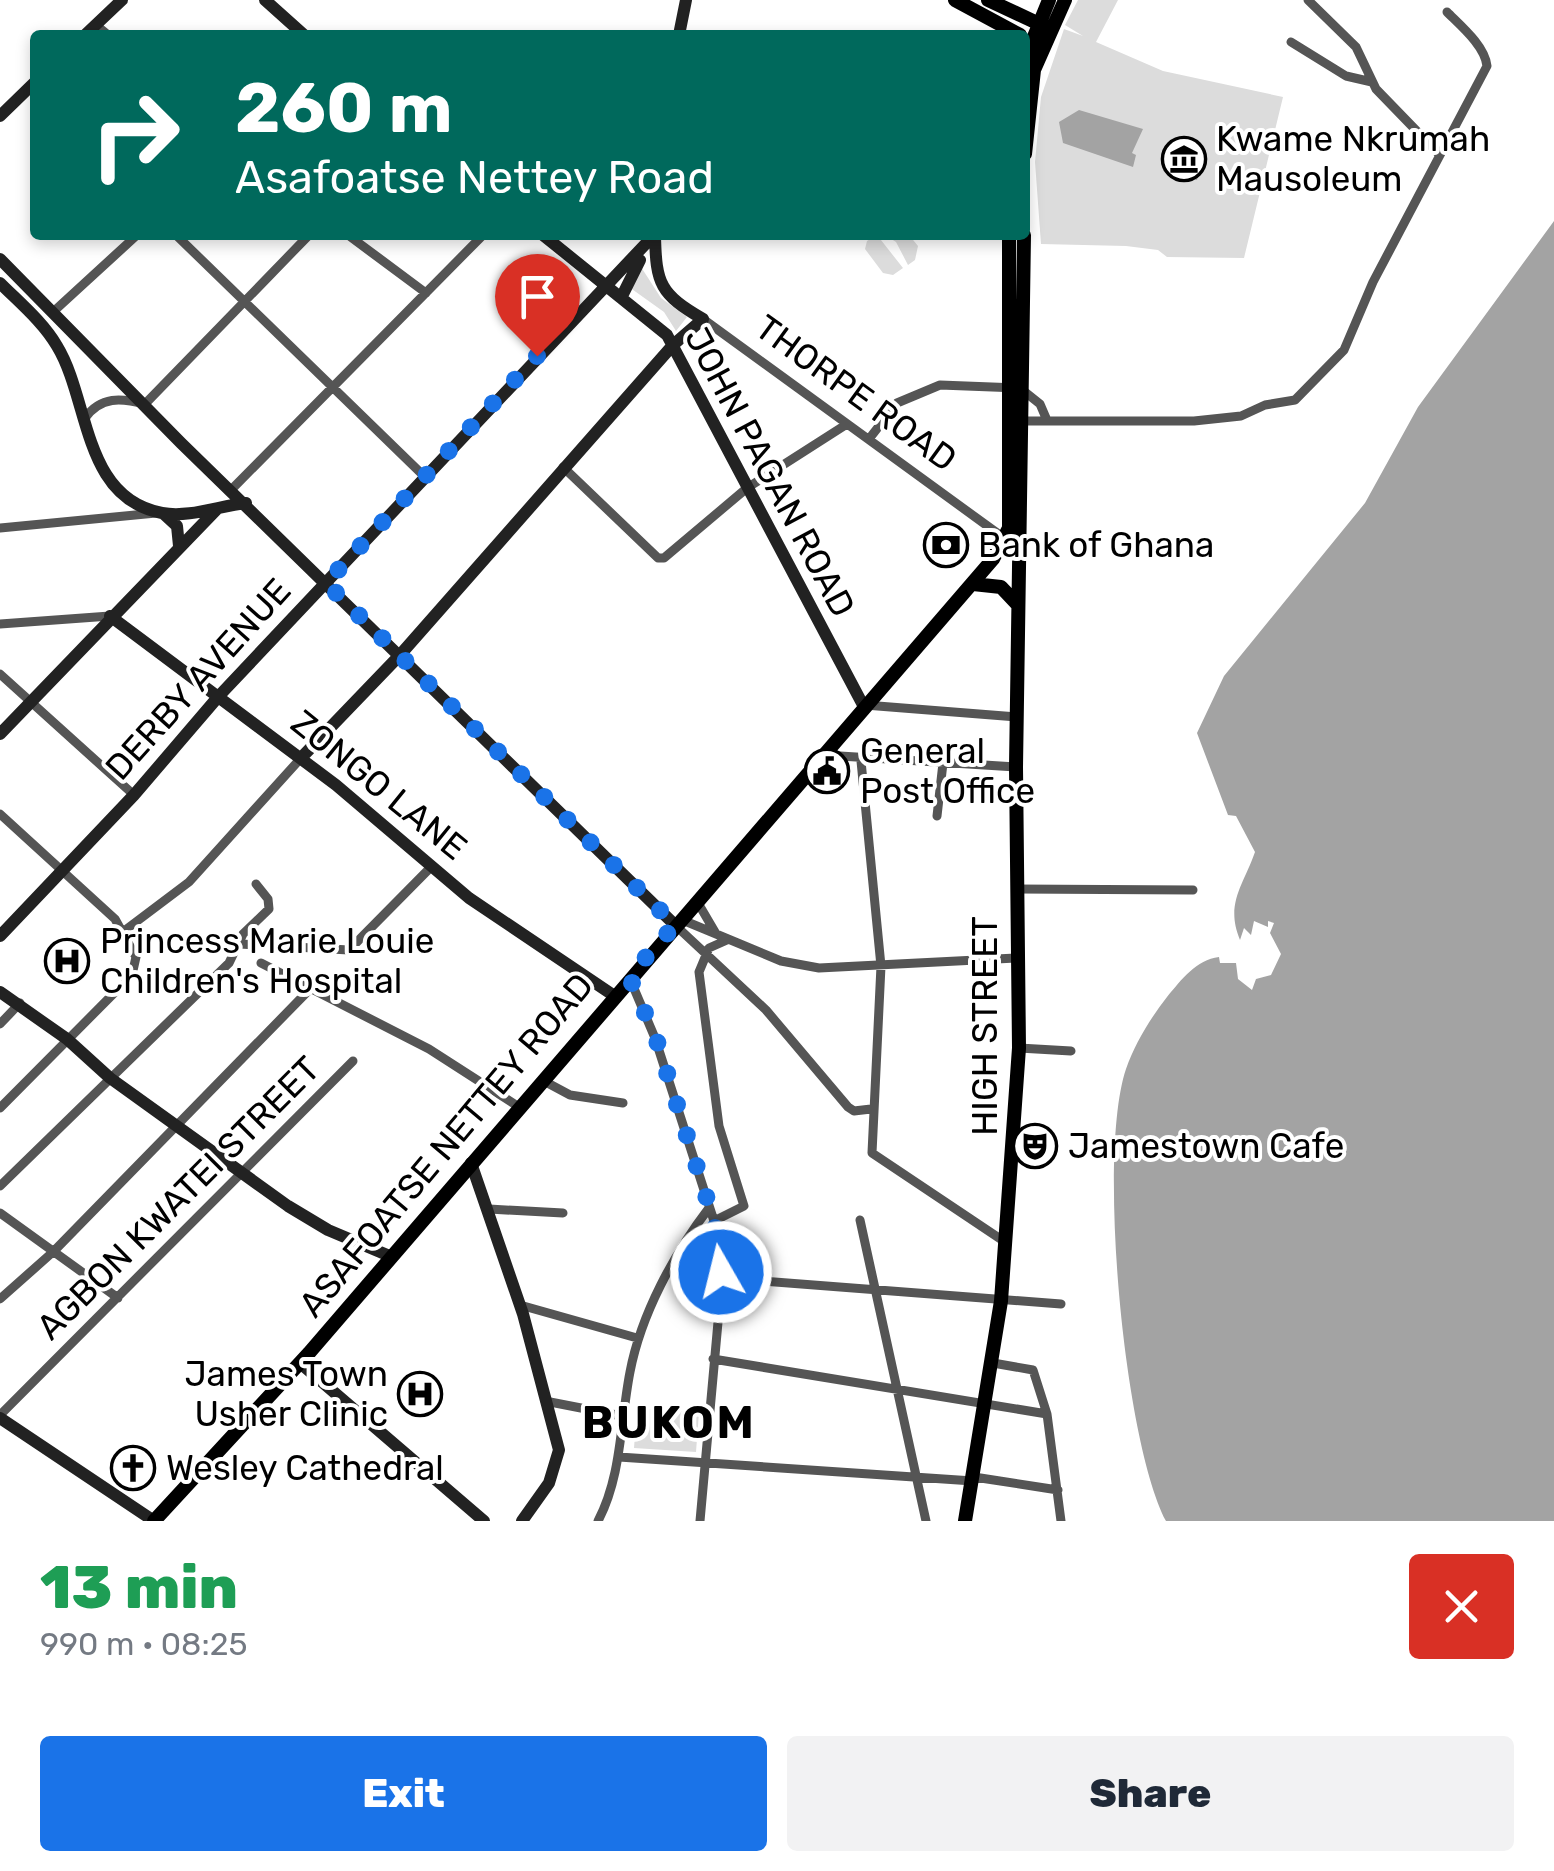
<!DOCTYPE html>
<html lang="en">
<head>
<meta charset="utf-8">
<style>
  :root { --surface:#fff; --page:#f2f2f3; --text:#1f2937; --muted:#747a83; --accent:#1a73e8 }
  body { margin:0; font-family:Rubik,sans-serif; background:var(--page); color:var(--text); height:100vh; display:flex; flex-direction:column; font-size:38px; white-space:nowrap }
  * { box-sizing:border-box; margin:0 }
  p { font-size:32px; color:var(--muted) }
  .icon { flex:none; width:55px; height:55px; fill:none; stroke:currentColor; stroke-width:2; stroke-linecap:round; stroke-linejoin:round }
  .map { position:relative; height:1521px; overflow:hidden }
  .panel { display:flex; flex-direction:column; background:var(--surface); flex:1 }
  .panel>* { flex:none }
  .hud { position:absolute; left:30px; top:30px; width:1000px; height:210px; border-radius:10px; box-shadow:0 5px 15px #0003; background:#00695c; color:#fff; overflow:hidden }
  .pin { position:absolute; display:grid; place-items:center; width:85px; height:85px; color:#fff; margin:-102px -42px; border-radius:50% 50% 50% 0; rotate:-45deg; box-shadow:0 0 10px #0007 }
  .pin .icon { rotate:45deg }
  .me { position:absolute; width:110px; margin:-55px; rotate:352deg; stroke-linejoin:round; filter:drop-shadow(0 0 8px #0008) }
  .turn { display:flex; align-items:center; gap:35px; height:210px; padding:0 40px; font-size:45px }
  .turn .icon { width:130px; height:130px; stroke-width:2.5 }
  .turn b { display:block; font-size:70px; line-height:85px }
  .round { display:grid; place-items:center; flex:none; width:105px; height:105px; border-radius:10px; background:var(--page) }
  .overview { display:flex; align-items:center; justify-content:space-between; height:170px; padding:0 40px }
  h1 { font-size:60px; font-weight:800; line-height:75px; color:#1e9e55 }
  .cta { display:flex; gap:20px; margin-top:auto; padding:20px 40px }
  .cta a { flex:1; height:115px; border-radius:10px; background:var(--accent); color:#fff; font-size:40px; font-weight:800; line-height:115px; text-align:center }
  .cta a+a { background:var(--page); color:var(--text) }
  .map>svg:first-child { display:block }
</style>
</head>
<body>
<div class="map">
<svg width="1554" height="1521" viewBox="0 0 1554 1521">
  <rect width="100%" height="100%" fill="#fff"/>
  <path fill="#dcdcdc" d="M 1078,0 L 1118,0 L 1096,42 L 1163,71 L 1283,97 L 1244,258 L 1167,257 L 1158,250 L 1126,246 L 1041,244 L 1035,162 L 1041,97 L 1064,29 L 1083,36 L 1065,25 Z
    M 877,235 L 903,268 L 893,275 L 883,273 L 865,249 L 867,241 Z
    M 885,235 L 909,235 L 918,246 L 915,260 L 908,265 L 896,242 Z
    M 641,267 L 661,298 L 687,317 L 676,331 L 664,312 L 629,287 Z
    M 637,1408 L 699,1412 L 696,1452 L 634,1448 Z"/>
  <path fill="#a3a3a3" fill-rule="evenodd" d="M 1079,110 L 1143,129 L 1132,153 L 1136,155 L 1133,167 L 1063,143 L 1059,122 Z
    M 1172,139 L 1205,148 L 1197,180 L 1163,171 ZM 1177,147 L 1196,152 L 1192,171 L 1172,165 Z
    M 1554,221 L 1554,1521 L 1166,1521 C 1124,1441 1097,1155 1126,1069 C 1135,1043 1150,1019 1167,997 C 1182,979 1196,960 1219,957 L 1220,963 L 1236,963 L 1238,979 L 1252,990 L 1256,979 L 1271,975 L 1281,954 L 1270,933 L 1274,923 L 1268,921 L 1268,927 L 1254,921 L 1251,935 L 1244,928 L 1240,940 C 1225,904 1243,886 1255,852 L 1236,816 L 1228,815 L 1197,733 L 1224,676 L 1365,503 L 1418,407 Z"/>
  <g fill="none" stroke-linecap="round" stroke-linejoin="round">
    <path stroke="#555" stroke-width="9" d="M 1308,0 L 1356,47 L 1376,89 L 1438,153
      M 96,25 L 108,35
      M 1291,42 L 1346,76 L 1372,82
      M 176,235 L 426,478
      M 348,235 L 426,293
      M 53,312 L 137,235
      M 703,319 L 1004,538
      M 85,418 C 101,396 121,398 145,404 L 309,235
      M 1021,421 L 1194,421 L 1241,416 L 1265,405 L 1295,400 L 1344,350 L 1373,282 L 1487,66 C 1485,46 1461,26 1447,12
      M 869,439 L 897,403 L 940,385 L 1020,388 L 1040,404 L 1046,418
      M 563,467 L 658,558 L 664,558 L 747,488 L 847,424
      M 231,490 L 483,235
      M 0,528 L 156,513
      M 0,624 L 110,616
      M 0,674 L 134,795
      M 865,705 L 1017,717
      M 824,755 L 1016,767
      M 861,761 L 881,966 L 872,1153 L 1005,1242
      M 0,814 L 115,919 L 136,957 L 132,975 L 0,1108
      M 937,816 L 943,763
      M 1016,889 L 1193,890
      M 698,903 L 715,932
      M 680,919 L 781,961 L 819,968 L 1016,958
      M 675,925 L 766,1010 L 848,1107 L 854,1111 L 871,1109
      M 124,931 L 189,882 L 301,758
      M 240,944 L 349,950 L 432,866
      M 261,963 L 429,1049 L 519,1107
      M 630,979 L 655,1038 L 714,1221 L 722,1278 L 700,1521
      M 0,1024 L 20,1003
      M 1019,1048 L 1071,1051
      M 542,1080 L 570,1095 L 623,1103
      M 0,1186 L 229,963 L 243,934 L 269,909 L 268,899 L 256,884
      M 489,1209 L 563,1213
      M 0,1213 L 118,1298
      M 860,1220 L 926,1521
      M 714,1221 L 744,1206 L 719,1126 L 699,972 L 709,948 L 727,940
      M 722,1278 L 1061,1304
      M 0,1299 L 54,1251 L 312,987
      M 520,1305 L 637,1338
      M 713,1359 L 1047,1414
      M 993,1363 L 1033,1370 L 1047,1414 L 1061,1521
      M 545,1401 L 622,1416
      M 0,1415 L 353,1061
      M 619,1457 L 973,1481
      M 974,1477 L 1058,1490
      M 598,1521 C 622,1475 620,1423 630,1372 C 641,1314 674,1254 709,1208"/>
    <path stroke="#222" stroke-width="12" d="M 265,0 L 304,35
      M 85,35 L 122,0
      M 679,35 L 686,0
      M 0,116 L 35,82
      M 543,235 L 667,335 L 863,705
      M 0,259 L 181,443 L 675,925
      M 0,283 C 20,303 43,322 57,346 C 90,400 82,498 162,513 C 189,518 219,506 246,503
      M 621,298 L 640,260
      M 164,514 L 177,526 L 179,546
      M 110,616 L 336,785 L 469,898 L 613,995
      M 0,734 L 217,509
      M 301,758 L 400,655 L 673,345 L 703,319 C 660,294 656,284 655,235
      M 0,936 L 134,795 L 218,697 L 654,235
      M 0,992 L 67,1039 L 110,1078 L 288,1206 L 328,1230 L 392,1257
      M 471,1163 L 523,1314 L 559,1450 L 549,1483 L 522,1521
      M 300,1363 L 484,1521
      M 0,1418 L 154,1521"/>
    <path stroke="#000" stroke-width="14" d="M 955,0 L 1020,35
      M 988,0 L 1050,29
      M 1025,59 L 1049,0
      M 1025,154 L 1034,70 L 1065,0
      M 973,584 L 1001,587 L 1017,604
      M 154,1521 L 309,1353 L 993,559 L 1009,528 L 1009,235
      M 965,1521 L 1001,1301 L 1019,1048 L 1016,767 L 1024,235"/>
  </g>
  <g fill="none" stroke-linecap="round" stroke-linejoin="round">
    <path stroke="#1a73e8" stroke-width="18" stroke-dasharray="0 32.4" d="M 537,356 L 326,583 L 675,925 L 629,976 L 656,1038 L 714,1221 L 721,1272"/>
  </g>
  <defs>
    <symbol id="museum-ring" viewBox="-11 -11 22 22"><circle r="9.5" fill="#fff" stroke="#000" stroke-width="1.5"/><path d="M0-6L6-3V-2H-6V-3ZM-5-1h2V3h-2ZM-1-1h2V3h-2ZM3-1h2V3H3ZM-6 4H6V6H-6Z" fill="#000"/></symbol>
    <symbol id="bank-ring" viewBox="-11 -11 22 22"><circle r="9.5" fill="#fff" stroke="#000" stroke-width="1.5"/><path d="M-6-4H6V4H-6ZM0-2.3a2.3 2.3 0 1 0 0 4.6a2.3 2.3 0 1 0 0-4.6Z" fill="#000"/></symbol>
    <symbol id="civic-ring" viewBox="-11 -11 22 22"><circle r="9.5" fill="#fff" stroke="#000" stroke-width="1.5"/><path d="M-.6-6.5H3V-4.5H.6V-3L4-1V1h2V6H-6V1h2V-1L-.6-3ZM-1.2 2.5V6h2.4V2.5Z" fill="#000"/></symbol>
    <symbol id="hospital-ring" viewBox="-11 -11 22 22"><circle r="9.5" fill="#fff" stroke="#000" stroke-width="1.5"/><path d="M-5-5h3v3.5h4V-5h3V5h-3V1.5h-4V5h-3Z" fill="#000"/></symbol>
    <symbol id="theatre-ring" viewBox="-11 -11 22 22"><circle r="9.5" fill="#fff" stroke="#000" stroke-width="1.5"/><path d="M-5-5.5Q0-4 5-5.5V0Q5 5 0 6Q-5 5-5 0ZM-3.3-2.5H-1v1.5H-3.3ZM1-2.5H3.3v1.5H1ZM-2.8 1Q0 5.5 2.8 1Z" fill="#000"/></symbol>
    <symbol id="church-ring" viewBox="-11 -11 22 22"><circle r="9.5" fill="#fff" stroke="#000" stroke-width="1.5"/><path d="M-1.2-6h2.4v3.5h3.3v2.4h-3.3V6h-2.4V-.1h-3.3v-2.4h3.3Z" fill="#000"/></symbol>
  </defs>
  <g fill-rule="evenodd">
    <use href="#museum-ring" x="1159" y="134" width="50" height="50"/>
    <use href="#bank-ring" x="921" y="520" width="50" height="50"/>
    <use href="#civic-ring" x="802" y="746" width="50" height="50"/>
    <use href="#hospital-ring" x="42" y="936" width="50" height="50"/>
    <use href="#theatre-ring" x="1010" y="1121" width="50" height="50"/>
    <use href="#hospital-ring" x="395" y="1369" width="50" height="50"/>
    <use href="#church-ring" x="108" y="1443" width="50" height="50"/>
  </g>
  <g text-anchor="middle" stroke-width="8" stroke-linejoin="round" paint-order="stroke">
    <g font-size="35" fill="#000" stroke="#fff" text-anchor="start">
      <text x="1216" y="151">Kwame Nkrumah<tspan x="1216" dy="40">Mausoleum</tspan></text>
      <text x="978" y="557">Bank of Ghana</text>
      <text x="860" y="763">General<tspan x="860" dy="40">Post Office</tspan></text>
      <text x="100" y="953">Princess Marie Louie<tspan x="100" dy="40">Children's Hospital</tspan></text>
      <text x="1068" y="1158">Jamestown Cafe</text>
      <text x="388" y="1386" text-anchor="end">James Town<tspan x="388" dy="40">Usher Clinic</tspan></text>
      <text x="166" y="1480">Wesley Cathedral</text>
    </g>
    <g font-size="35" fill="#000" stroke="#fff">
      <text transform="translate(856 393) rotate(36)" y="12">THORPE ROAD</text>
      <text transform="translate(770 472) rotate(62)" y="12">JOHN PAGAN ROAD</text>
      <text transform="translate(198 679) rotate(-48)" y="12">DERBY AVENUE</text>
      <text transform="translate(379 785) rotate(39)" y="12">ZONGO LANE</text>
      <text transform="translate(985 1026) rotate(-90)" y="12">HIGH STREET</text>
      <text transform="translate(446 1145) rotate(-50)" y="12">ASAFOATSE NETTEY ROAD</text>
      <text transform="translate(178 1198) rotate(-45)" y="12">AGBON KWATEI STREET</text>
    </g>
    <g font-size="45" font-weight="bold" letter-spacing="2.5" fill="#000" stroke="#fff">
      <text x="669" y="1438">BUKOM</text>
    </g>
  </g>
</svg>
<div class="pin" style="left:537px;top:356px;background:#d93025"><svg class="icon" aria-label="arrive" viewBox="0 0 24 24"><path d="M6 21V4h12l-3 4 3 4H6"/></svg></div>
<svg class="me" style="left:721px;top:1272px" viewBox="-20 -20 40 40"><circle r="17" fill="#1a73e8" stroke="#fff" stroke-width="3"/><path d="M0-11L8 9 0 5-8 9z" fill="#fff"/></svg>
<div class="hud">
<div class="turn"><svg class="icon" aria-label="right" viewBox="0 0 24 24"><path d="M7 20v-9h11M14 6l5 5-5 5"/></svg><div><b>260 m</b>Asafoatse Nettey Road</div></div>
</div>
</div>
<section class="panel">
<div class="overview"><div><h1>13 min</h1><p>990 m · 08:25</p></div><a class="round" style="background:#d93025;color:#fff"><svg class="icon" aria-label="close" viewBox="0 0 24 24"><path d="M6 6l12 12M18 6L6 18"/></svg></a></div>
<div class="cta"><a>Exit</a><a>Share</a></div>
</section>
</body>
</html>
